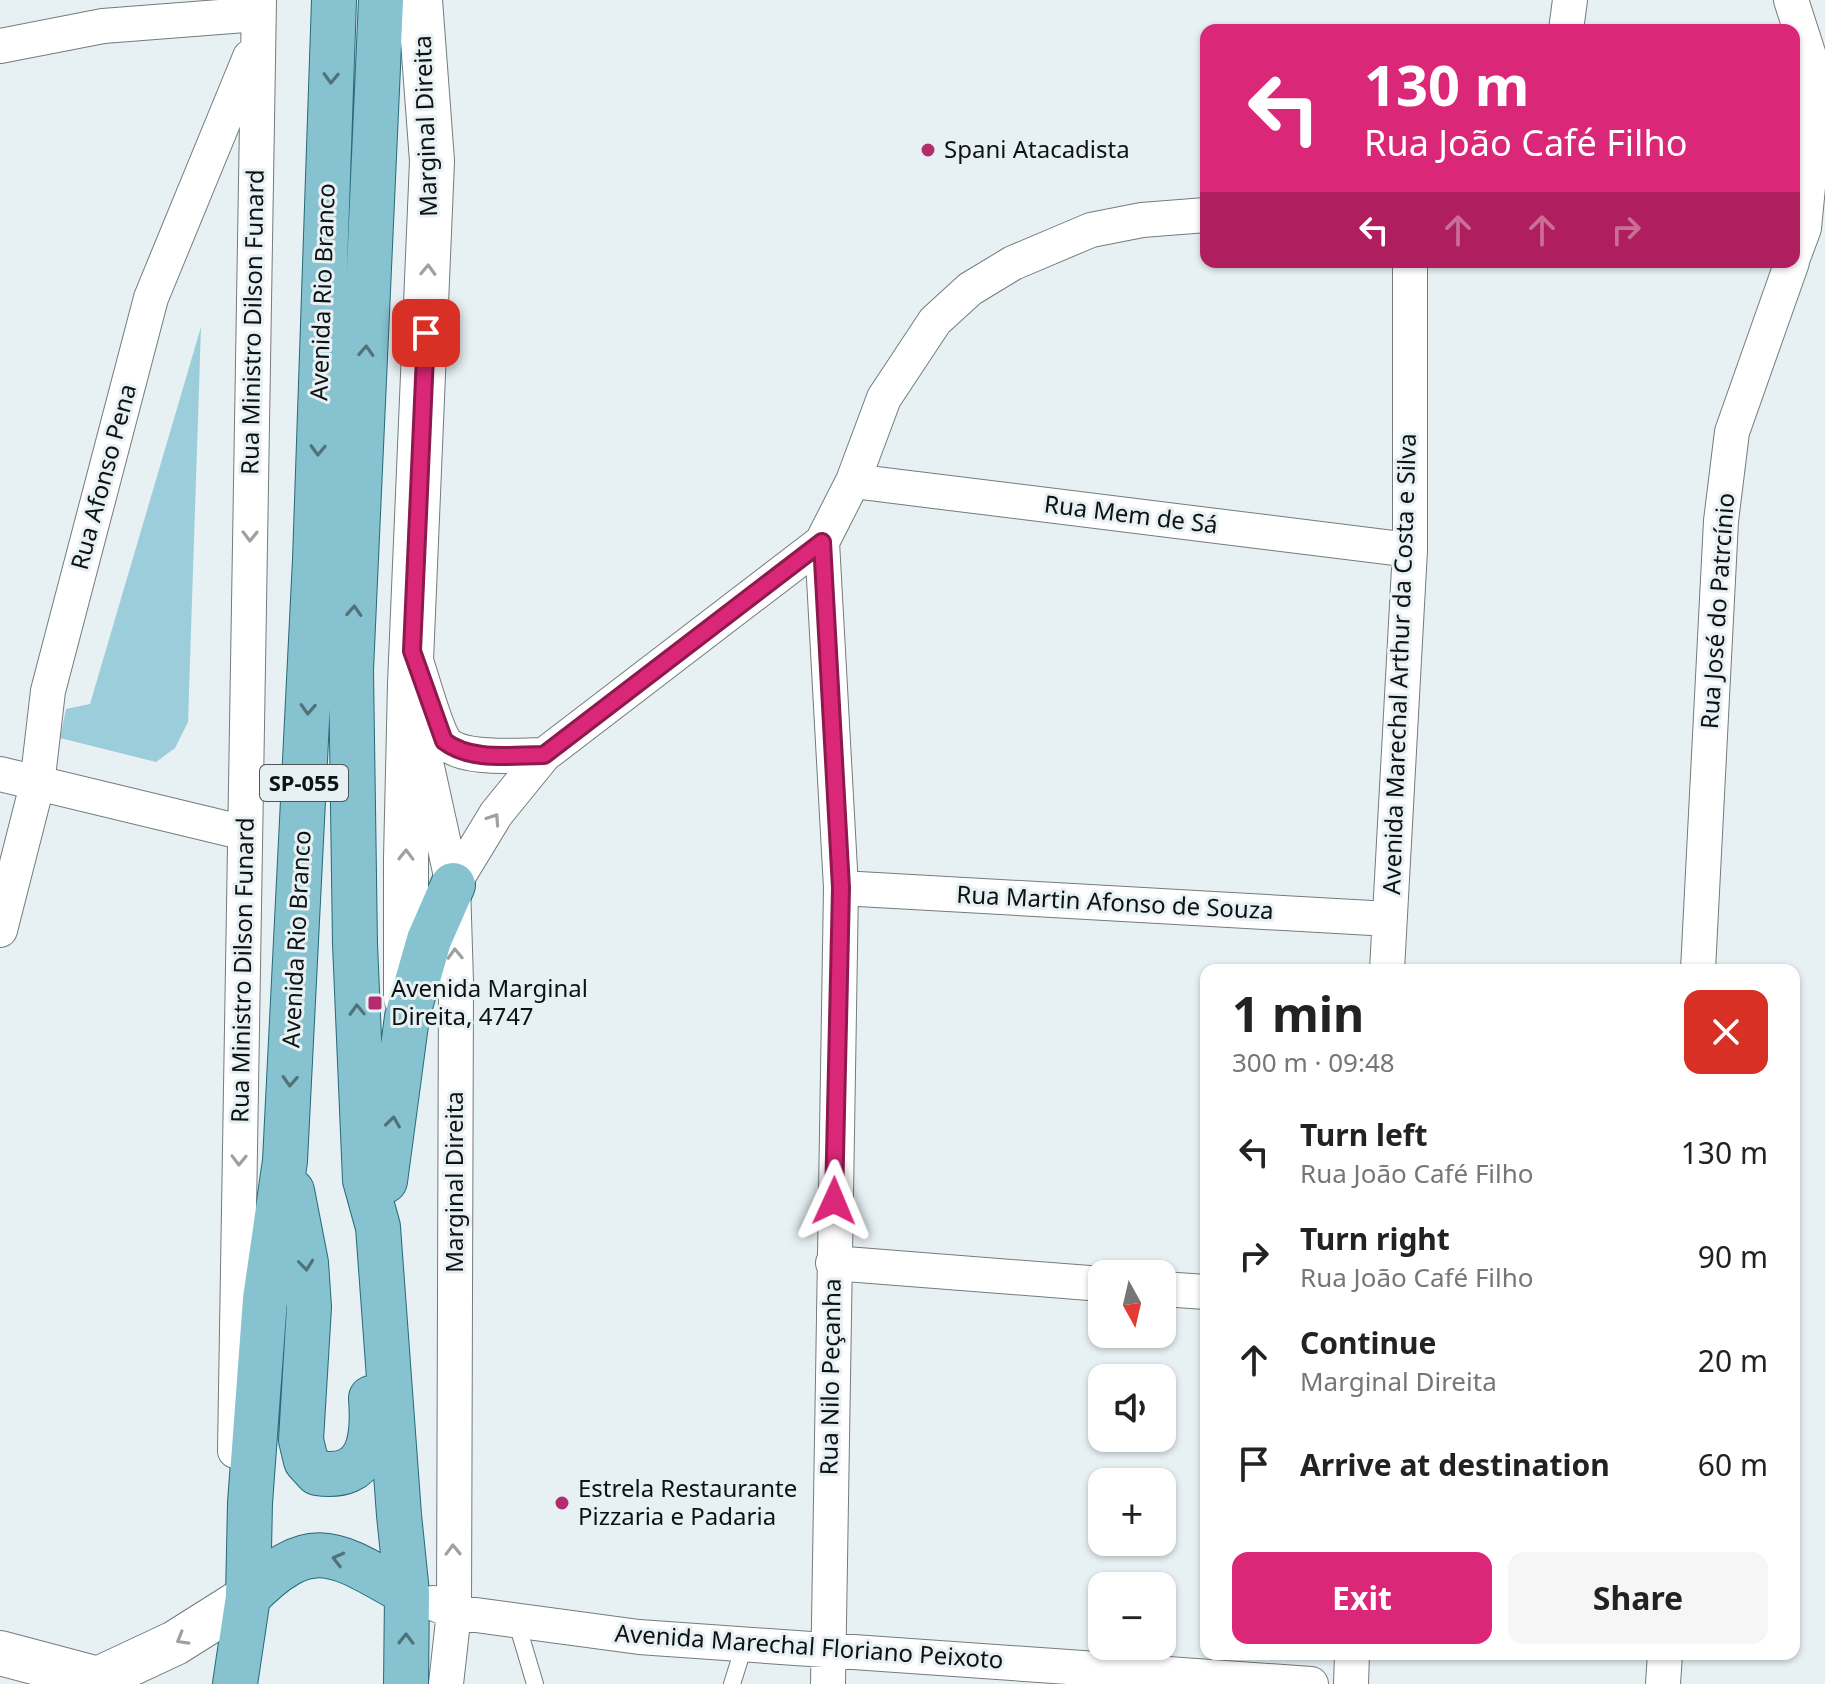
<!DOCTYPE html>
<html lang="en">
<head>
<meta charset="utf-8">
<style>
  :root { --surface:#fff; --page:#f6f6f6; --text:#222; --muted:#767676; --accent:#db2777 }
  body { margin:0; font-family:"Noto Sans",sans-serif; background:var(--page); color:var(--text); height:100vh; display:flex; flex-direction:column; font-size:30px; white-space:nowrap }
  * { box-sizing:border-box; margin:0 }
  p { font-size:26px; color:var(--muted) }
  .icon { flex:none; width:44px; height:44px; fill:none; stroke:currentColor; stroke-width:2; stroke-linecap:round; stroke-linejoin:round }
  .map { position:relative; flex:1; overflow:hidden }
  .drawer { position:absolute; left:1200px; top:964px; width:600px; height:696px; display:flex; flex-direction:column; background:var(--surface); border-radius:16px; box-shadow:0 2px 6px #0004 }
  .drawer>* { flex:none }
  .banner { position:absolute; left:1200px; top:24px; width:600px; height:244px; border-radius:16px; box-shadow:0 2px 6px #0004; background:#db2777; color:#fff; overflow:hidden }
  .needle { width:52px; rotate:172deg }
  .fabs { position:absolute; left:1088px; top:1260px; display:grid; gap:16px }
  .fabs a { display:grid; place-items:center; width:88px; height:88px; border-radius:16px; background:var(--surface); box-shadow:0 2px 6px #0004; font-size:40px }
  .pin { position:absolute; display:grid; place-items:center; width:68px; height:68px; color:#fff; margin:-34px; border-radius:16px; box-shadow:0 4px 12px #0006 }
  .me { position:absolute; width:88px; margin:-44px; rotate:1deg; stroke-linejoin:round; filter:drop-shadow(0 0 6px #0008) }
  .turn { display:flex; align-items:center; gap:28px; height:168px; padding:0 32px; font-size:36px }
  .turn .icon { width:104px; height:104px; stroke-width:2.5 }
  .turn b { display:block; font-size:56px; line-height:68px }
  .lanes { display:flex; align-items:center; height:76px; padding:0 32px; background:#0003; justify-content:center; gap:40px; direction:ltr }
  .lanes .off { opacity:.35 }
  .round { display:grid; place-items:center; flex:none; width:84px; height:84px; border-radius:16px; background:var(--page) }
  .overview { display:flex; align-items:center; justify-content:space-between; height:136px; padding:0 32px }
  h1 { font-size:48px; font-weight:700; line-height:60px }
  .action { display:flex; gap:16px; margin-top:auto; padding:16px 32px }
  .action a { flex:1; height:92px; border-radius:16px; background:var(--accent); color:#fff; font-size:32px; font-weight:700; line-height:92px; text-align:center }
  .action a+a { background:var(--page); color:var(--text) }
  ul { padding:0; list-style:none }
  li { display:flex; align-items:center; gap:24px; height:104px; padding:0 32px }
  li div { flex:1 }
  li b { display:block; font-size:30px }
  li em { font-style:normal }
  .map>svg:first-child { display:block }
</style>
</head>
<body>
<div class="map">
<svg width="1825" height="1684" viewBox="0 0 1825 1684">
  <rect width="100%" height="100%" fill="#e7f0f3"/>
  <path fill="#9bcdda" d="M 201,327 L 188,722 L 175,748 L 156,762 L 60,738 L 66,709 L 90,704 Z"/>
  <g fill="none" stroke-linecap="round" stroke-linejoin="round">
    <defs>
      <path id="lane" d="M 516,1620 L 535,1684
        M 732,1684 L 745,1643"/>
      <path id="street" d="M 1791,0 L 1810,59 L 1812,146 L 1804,228 L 1794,255
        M 1566,30 L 1570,0
        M 0,46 L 103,26 L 258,14
        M 853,481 L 1410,550
        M 822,542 L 841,888 L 828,1684
        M 416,661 C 422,678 436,731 446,743 C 464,761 519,755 544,755
        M 420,735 L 453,885 L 456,982 L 454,1612 L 446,1684
        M 0,774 L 245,833
        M 453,885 L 496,814 L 544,755 L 822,542 L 853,481 L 884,398 L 935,321 L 970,289 L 1013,263 L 1091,230 L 1142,220 L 1206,215
        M 841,888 L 1389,919
        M 0,930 L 37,785 L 48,691 L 151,298 L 250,57
        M 1387,970 L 1410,550 L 1410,262
        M 1698,970 L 1721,521 L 1732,432 L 1792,262
        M 833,1263 L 1102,1284
        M 1162,1289 L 1206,1292
        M 235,1451 L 259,0
        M 433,1603 L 454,1612 L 639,1637 L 1311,1684
        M 1351,1684 L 1352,1654
        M 1663,1684 L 1665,1654"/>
      <path id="secondary" d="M 406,998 L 406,858 L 410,684 L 432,161 L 420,0
        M 0,1653 L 98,1679 L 104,1684
        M 98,1679 L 175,1643 L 248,1597"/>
      <path id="primary" d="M 381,0 L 351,670 L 355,944 L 365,1180 L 378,1227 L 399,1515 L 407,1593 L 406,1684
        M 385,1181 L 407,1017 L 429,940 L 453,885
        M 292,1191 L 306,1263 L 309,1307 L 301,1440 L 306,1461 L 317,1473 C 370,1481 374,1439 371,1398
        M 248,1597 C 312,1531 337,1554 407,1593
        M 235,1684 L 248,1597 L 250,1503 L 265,1299 L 285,1161 L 315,560 L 334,0"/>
    </defs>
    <use href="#lane" stroke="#737b7d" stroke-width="18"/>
    <use href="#street" stroke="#737b7d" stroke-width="36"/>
    <use href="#secondary" stroke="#737b7d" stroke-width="46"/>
    <use href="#primary" stroke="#276a79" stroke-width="46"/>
    <use href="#lane" stroke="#fff" stroke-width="16"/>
    <use href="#street" stroke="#fff" stroke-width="34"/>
    <use href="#secondary" stroke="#fff" stroke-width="44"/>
    <use href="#primary" stroke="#86c2d0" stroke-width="44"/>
  </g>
  <defs><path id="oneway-chevron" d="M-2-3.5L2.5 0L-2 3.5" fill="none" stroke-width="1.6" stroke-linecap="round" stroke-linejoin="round" transform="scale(2)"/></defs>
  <g stroke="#50737a">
    <use href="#oneway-chevron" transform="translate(331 78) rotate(92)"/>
    <use href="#oneway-chevron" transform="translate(366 351) rotate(-87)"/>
    <use href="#oneway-chevron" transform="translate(318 450) rotate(92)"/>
    <use href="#oneway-chevron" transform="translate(354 611) rotate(-87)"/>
    <use href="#oneway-chevron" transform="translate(308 709) rotate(93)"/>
    <use href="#oneway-chevron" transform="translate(357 1010) rotate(-92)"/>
    <use href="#oneway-chevron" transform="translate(290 1081) rotate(93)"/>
    <use href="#oneway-chevron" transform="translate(393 1122) rotate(-82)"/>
    <use href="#oneway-chevron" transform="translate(306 1265) rotate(84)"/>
    <use href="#oneway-chevron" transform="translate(338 1559) rotate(-166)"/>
    <use href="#oneway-chevron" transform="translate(406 1639) rotate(-89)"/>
  </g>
  <g stroke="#9fa0a0">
    <use href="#oneway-chevron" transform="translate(428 270) rotate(-88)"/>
    <use href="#oneway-chevron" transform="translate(250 536) rotate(91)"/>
    <use href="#oneway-chevron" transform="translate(494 819) rotate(-56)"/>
    <use href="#oneway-chevron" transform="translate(406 855) rotate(-89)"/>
    <use href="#oneway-chevron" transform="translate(455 954) rotate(-92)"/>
    <use href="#oneway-chevron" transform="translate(239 1160) rotate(91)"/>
    <use href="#oneway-chevron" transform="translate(453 1550) rotate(-91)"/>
    <use href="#oneway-chevron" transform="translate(182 1639) rotate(150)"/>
  </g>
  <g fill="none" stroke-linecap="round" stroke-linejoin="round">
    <defs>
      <path id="route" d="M 426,333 L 412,651 L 444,741 C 471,762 512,755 544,755 L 822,542 L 841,888 L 834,1201"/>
    </defs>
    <use href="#route" stroke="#8e194d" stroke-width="20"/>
    <use href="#route" stroke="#db2777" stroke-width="14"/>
  </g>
  <g fill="#b32c6f" stroke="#e7f0f3" stroke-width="3">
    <circle cx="928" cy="150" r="8"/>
    <rect x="367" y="995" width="16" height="16" rx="4"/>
    <circle cx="562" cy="1503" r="8"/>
  </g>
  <g text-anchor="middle" stroke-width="6" stroke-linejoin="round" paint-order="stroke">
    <rect fill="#e7f0f3" stroke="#4f5556" stroke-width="2" x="260" y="765" width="88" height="36" rx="6"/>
    <g font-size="22" font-weight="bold" fill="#0e1212">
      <text x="304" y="791">SP-055</text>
    </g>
    <g font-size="24" fill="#0e1212" stroke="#e7f0f3">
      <text transform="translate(426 126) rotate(-92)" y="8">Marginal Direita</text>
      <text transform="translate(323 292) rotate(-88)" y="8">Avenida Rio Branco</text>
      <text transform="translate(253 322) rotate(-89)" y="8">Rua Ministro Dilson Funard</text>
      <text transform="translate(104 477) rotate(-75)" y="8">Rua Afonso Pena</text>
      <text transform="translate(1131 515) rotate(7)" y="8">Rua Mem de Sá</text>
      <text transform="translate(1718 611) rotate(-86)" y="8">Rua José do Patrcínio</text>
      <text transform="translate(1400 664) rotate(-88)" y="8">Avenida Marechal Arthur da Costa e Silva</text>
      <text transform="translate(1115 903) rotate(3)" y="8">Rua Martin Afonso de Souza</text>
      <text transform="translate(297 939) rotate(-87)" y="8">Avenida Rio Branco</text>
      <text transform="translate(243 970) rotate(-89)" y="8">Rua Ministro Dilson Funard</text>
      <text transform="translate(455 1182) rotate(-90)" y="8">Marginal Direita</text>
      <text transform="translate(831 1377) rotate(-89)" y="8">Rua Nilo Peçanha</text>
      <text transform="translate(809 1647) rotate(4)" y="8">Avenida Marechal Floriano Peixoto</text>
    </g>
    <g font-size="24" fill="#0e1212" stroke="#e7f0f3" text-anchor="start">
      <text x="944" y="158">Spani Atacadista</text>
      <text x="391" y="997">Avenida Marginal<tspan x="391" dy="28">Direita, 4747</tspan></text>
      <text x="578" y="1497">Estrela Restaurante<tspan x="578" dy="28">Pizzaria e Padaria</tspan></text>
    </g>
  </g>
</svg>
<div class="fabs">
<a><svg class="needle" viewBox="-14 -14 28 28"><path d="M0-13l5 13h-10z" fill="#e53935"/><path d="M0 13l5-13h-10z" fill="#767676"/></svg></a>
<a><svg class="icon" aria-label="sound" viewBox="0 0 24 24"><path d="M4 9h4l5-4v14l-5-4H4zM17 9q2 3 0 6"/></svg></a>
<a>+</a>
<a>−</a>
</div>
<div class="pin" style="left:426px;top:333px;background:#d93025"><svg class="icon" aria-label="arrive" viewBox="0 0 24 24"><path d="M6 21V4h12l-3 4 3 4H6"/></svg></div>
<svg class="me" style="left:834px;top:1201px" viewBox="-20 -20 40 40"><path d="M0-17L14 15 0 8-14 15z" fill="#db2777" stroke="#fff" stroke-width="4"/></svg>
<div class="banner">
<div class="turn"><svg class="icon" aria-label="left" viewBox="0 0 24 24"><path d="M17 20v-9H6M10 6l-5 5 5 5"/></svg><div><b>130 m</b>Rua João Café Filho</div></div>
<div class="lanes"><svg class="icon" aria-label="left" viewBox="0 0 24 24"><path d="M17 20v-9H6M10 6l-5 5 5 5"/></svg><svg class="icon off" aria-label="ahead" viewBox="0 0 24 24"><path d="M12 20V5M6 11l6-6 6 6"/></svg><svg class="icon off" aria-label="ahead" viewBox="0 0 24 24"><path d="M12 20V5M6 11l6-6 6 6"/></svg><svg class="icon off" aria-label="right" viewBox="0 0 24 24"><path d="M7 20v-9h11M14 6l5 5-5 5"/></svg></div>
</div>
<section class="drawer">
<div class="overview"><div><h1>1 min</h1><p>300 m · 09:48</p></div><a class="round" style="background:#d93025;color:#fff"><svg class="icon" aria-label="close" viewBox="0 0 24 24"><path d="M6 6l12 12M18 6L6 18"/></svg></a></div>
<ul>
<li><svg class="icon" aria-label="left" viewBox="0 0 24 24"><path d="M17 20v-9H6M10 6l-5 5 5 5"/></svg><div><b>Turn left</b><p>Rua João Café Filho</p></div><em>130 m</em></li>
<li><svg class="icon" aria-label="right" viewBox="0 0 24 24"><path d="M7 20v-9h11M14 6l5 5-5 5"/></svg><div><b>Turn right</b><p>Rua João Café Filho</p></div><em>90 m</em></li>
<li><svg class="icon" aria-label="ahead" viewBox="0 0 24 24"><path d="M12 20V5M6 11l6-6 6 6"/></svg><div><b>Continue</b><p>Marginal Direita</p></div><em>20 m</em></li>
<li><svg class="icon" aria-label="arrive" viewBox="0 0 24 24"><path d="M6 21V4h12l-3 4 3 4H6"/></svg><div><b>Arrive at destination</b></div><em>60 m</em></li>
</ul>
<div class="action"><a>Exit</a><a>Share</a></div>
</section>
</div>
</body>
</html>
